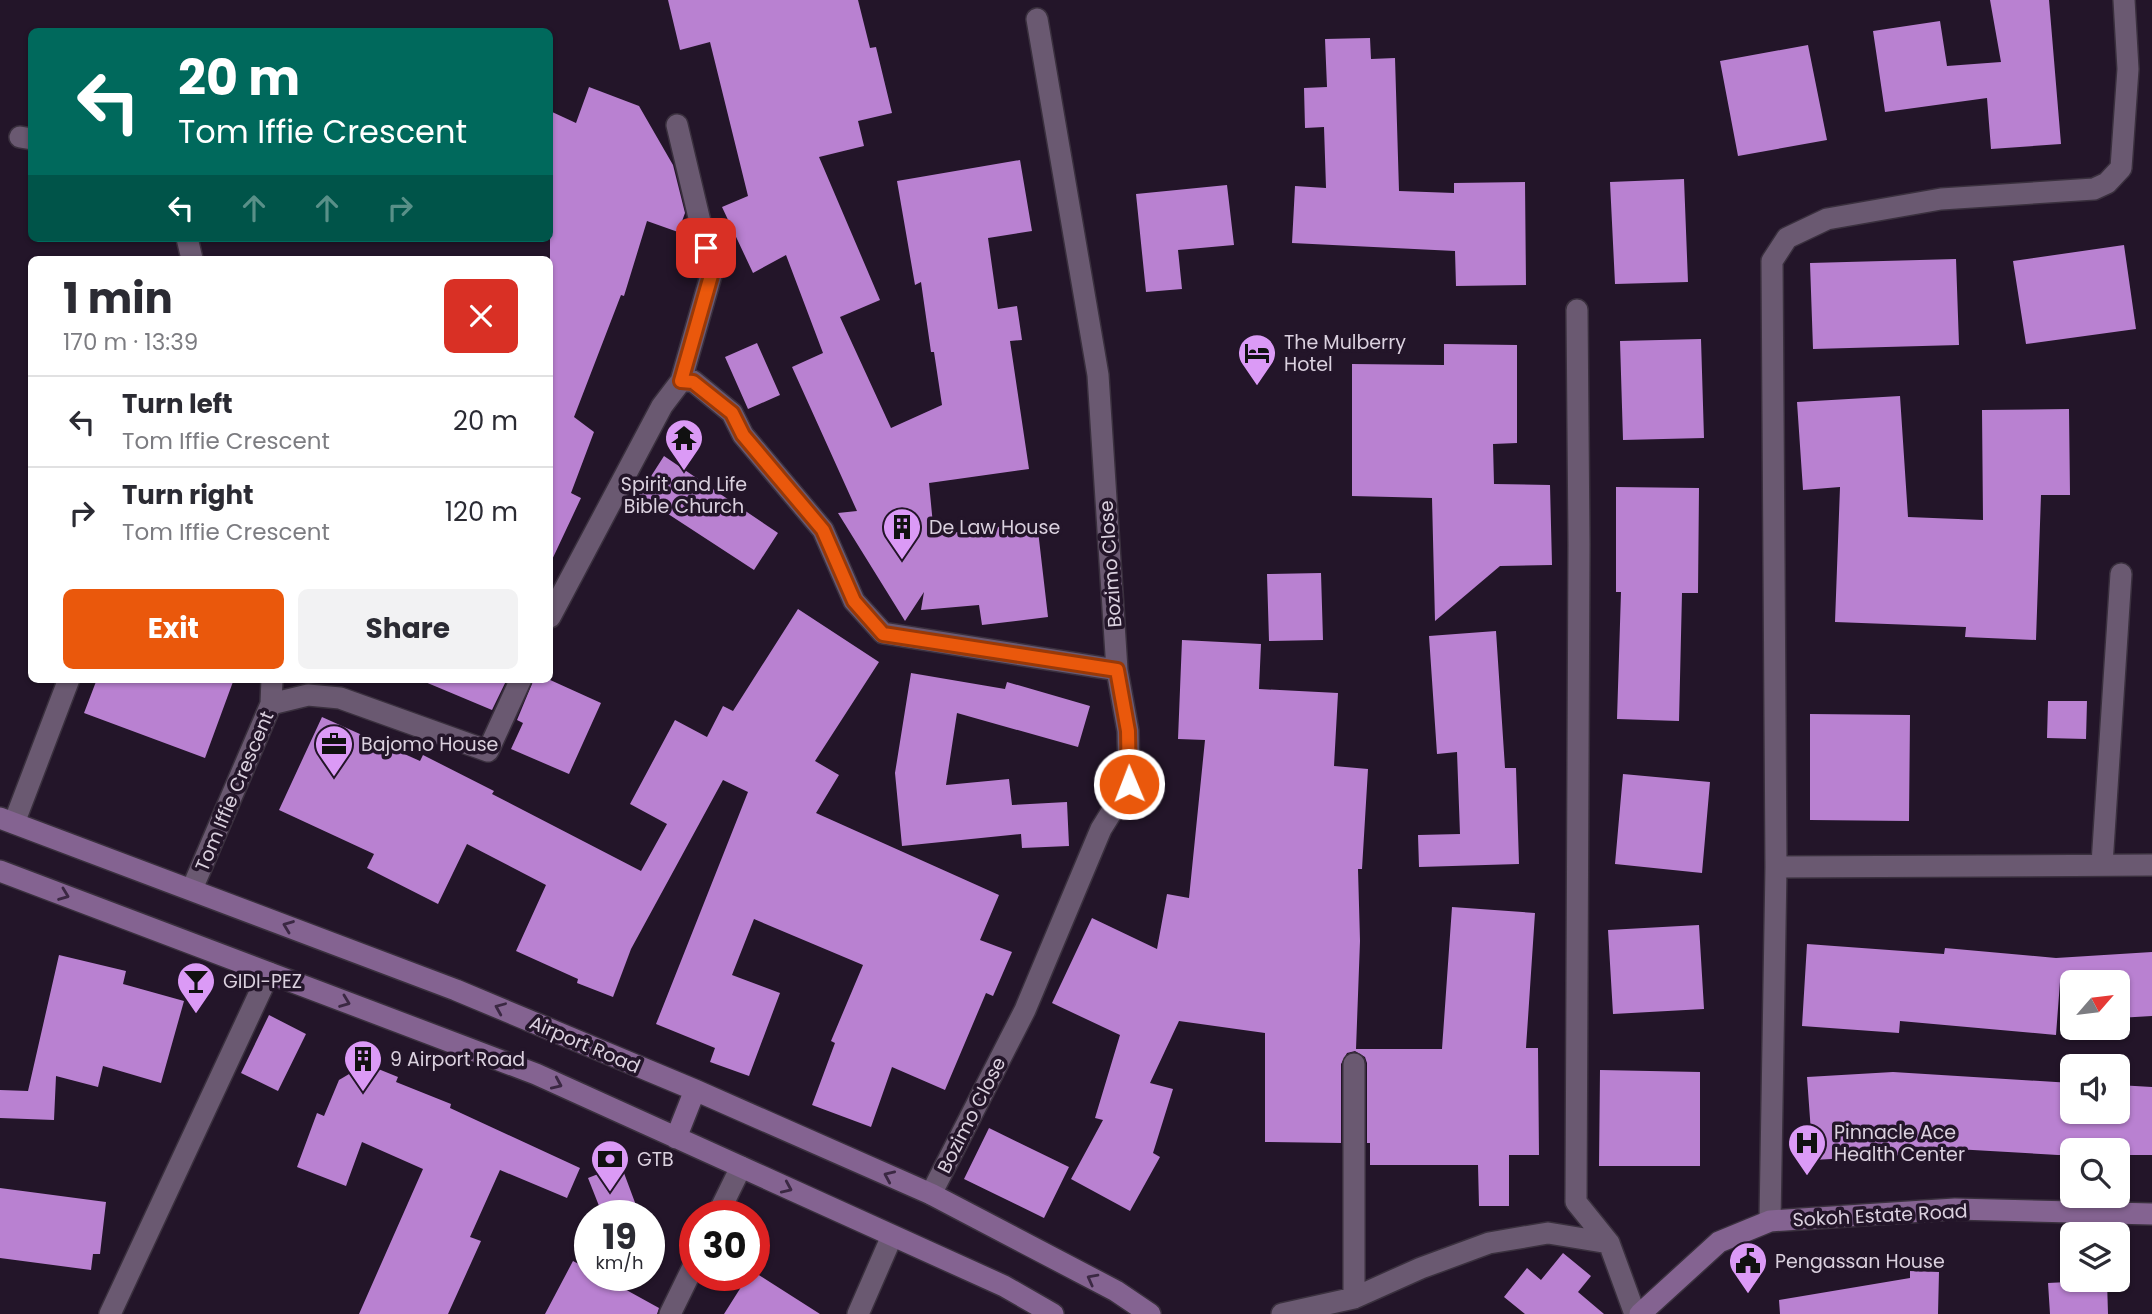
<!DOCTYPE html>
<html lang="en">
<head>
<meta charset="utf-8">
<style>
  :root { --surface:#fff; --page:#f2f2f3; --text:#2b2b33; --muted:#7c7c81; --line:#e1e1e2; --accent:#ea580c }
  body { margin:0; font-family:Poppins,sans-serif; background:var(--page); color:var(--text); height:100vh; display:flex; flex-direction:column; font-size:26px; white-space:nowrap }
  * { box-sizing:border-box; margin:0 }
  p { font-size:23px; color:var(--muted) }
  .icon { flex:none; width:38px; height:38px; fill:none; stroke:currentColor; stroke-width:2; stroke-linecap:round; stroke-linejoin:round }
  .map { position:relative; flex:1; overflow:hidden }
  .drawer { position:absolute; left:28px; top:256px; width:525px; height:427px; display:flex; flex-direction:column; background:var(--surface); border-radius:10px; box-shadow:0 2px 5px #0004 }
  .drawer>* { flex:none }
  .top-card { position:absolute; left:28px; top:28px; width:525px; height:214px; border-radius:10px; box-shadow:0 2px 5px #0004; background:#00695c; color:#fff; overflow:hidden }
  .needle { width:46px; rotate:62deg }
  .controls { position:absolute; left:2060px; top:970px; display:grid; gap:14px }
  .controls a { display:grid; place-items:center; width:70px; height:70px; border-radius:10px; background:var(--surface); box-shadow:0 2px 5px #0004; font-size:35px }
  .speed { position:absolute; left:574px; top:1200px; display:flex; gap:14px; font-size:35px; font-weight:700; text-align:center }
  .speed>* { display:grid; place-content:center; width:91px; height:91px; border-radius:50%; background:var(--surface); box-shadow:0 2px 5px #0004; line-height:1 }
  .speed small { font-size:18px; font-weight:400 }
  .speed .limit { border:10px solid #d22; background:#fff; color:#111 }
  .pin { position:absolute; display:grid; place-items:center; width:60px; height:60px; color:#fff; margin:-30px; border-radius:14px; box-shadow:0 4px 10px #0006 }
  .me { position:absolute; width:77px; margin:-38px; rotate:359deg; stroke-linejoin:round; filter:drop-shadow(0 0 5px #0008) }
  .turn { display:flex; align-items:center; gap:24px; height:147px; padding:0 35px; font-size:32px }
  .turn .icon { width:91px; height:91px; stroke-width:2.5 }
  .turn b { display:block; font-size:49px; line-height:60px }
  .lanes { display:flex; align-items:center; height:66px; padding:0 35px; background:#0003; justify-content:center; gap:35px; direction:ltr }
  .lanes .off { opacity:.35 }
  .round { display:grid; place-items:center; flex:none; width:74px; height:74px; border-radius:10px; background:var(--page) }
  .headline { display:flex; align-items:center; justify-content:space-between; height:119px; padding:0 35px }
  h1 { font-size:42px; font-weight:700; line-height:52px }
  .button { display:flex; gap:14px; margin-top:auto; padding:14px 35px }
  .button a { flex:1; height:80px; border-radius:10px; background:var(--accent); color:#fff; font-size:28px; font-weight:700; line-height:80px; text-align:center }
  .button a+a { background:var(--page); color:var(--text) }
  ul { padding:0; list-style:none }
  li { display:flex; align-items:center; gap:21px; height:91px; padding:0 35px; border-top:2px solid var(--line) }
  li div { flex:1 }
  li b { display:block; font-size:26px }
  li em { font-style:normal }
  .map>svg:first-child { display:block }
</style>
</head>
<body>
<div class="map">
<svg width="2152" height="1314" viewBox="0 0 2152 1314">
  <rect width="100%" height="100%" fill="#231529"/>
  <path fill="#b981d1" d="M 668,0 L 858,0 L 870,48 L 876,47 L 892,113 L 858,121 L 864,146 L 819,157 L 880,300 L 840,317 L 891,428 L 942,405 L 934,352 L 931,352 L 921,282 L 915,285 L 897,181 L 1020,160 L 1032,231 L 988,238 L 998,309 L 1017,306 L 1022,340 L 1010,341 L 1029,469 L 929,483 L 934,535 L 1037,522 L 1048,617 L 982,625 L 979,605 L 921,610 L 924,592 L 905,621 L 838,513 L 857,511 L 792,367 L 823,353 L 786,255 L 753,273 L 722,207 L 748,196 L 710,42 L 680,50 Z
    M 1990,0 L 2049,0 L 2061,144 L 1991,149 L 1987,98 L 1885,112 L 1873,31 L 1940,21 L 1947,66 L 2001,62 Z
    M 1370,38 L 1371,59 L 1395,58 L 1399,191 L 1454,193 L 1454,183 L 1525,182 L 1526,285 L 1456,286 L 1455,251 L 1292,243 L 1295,186 L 1326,188 L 1324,127 L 1305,128 L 1304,88 L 1327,87 L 1325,39 Z
    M 1808,45 L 1827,140 L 1738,156 L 1720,61 Z
    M 589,87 L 639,106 L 673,165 L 685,213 L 678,232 L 647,221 L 624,296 L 621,295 L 574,417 L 594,432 L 571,493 L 581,498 L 550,564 L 550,111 L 576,123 Z
    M 1684,179 L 1688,282 L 1615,284 L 1610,182 Z
    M 1227,185 L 1234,245 L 1178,250 L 1182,289 L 1146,292 L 1136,194 Z
    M 2124,245 L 2136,329 L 2026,344 L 2013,261 Z
    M 1956,259 L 1959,345 L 1813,349 L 1810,263 Z
    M 1701,339 L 1704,438 L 1623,440 L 1620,341 Z
    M 757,343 L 780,395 L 748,409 L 725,357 Z
    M 1444,344 L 1517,345 L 1517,443 L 1493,444 L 1494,484 L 1550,485 L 1552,565 L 1500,566 L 1435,621 L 1432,498 L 1352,496 L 1352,364 L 1444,365 Z
    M 1900,396 L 1908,517 L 1983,520 L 1982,410 L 2069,409 L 2070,495 L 2041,495 L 2036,640 L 1965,637 L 1966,627 L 1835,622 L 1840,487 L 1803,490 L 1797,402 Z
    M 664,456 L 778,533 L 754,570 L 639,495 Z
    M 1616,487 L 1699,488 L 1698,593 L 1682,593 L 1679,721 L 1617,719 L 1621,592 L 1616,592 Z
    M 1321,573 L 1323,640 L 1269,641 L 1267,574 Z
    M 798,609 L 879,662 L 815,761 L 839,775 L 816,813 L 999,895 L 980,940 L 1012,952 L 993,996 L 986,993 L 945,1090 L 892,1067 L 871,1127 L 812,1105 L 835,1043 L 831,1041 L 863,965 L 754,919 L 732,975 L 780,993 L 749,1076 L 710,1062 L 715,1048 L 656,1024 L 748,792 L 723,780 L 631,949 L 613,997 L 577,983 L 578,979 L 516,951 L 546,885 L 467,844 L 438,904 L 367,868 L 374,854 L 279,810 L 322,717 L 420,761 L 423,755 L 494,791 L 492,794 L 641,871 L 667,824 L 630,804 L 675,720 L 707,737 L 723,706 L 733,711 Z
    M 1496,631 L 1505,768 L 1516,768 L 1519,864 L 1419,867 L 1418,835 L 1460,834 L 1457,752 L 1437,754 L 1429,636 Z
    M 1182,640 L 1261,644 L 1259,689 L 1338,693 L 1334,766 L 1368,769 L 1362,869 L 1358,869 L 1360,941 L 1356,1049 L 1442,1049 L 1452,907 L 1535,913 L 1526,1048 L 1538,1048 L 1539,1155 L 1509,1155 L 1509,1206 L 1479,1206 L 1478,1165 L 1370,1165 L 1370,1143 L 1367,1143 L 1367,1063 L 1365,1057 L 1355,1051 L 1347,1053 L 1341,1064 L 1341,1143 L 1265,1142 L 1265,1033 L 1179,1021 L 1150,1083 L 1173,1089 L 1153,1153 L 1160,1157 L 1130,1211 L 1071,1179 L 1103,1120 L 1095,1118 L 1120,1035 L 1052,1003 L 1092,918 L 1157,949 L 1167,894 L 1189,898 L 1205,740 L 1178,739 Z
    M 911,673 L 1005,689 L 1007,682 L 1090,706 L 1078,747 L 957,713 L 946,785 L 1009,779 L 1012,805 L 1067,802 L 1069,846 L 1022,848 L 1021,834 L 902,846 L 895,773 Z
    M 97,679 L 234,679 L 205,758 L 84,713 Z
    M 418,679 L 507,679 L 492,710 Z
    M 534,679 L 548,679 L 601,703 L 569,774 L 511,749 L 523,723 L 517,720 Z
    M 2048,701 L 2087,701 L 2086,739 L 2047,738 Z
    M 1810,714 L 1910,715 L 1909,821 L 1810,820 Z
    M 1623,774 L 1710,782 L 1702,873 L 1615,864 Z
    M 1699,925 L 1704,1009 L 1613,1014 L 1608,930 Z
    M 1807,944 L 1944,954 L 1945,948 L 2056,958 L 2152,952 L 2152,1016 L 2118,1018 L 2118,982 L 2060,982 L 2056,1035 L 1900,1021 L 1899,1033 L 1802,1026 Z
    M 59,955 L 126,971 L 123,984 L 184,1001 L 161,1083 L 103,1066 L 98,1087 L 56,1076 L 54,1120 L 0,1118 L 0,1090 L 28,1091 Z
    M 269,1015 L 306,1034 L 278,1091 L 241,1073 Z
    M 366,1064 L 398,1077 L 396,1082 L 451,1104 L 450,1108 L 580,1168 L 567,1198 L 500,1170 L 470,1237 L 481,1241 L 448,1314 L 359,1314 L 423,1169 L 362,1142 L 346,1186 L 297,1167 L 317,1113 L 324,1116 L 339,1080 Z
    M 1600,1070 L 1700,1072 L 1700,1166 L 1599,1166 Z
    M 1893,1072 L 2072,1083 L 2072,1111 L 2118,1111 L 2118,1085 L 2152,1087 L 2152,1155 L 2118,1155 L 2118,1150 L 2072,1150 L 2072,1155 L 2058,1155 L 1903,1146 L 1904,1155 L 1813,1160 L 1807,1077 Z
    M 989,1128 L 1069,1167 L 1044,1218 L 964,1179 Z
    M 621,1165 L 640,1216 L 603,1216 L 588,1178 Z
    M 0,1188 L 106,1202 L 100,1254 L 93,1254 L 91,1270 L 0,1258 Z
    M 1563,1253 L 1591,1276 L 1578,1292 L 1604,1314 L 1525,1314 L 1504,1297 L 1527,1268 L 1541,1280 Z
    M 573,1261 L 590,1270 L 590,1276 L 601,1276 L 659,1308 L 657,1314 L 545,1314 Z
    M 1910,1271 L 1939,1272 L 1938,1314 L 1780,1314 L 1779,1300 L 1910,1278 Z
    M 754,1272 L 820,1314 L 724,1314 L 748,1276 L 754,1276 Z
    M 2107,1280 L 2108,1314 L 2050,1314 L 2048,1283 Z"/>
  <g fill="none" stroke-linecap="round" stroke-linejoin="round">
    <defs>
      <path id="street" d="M 20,137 L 32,139
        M 187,238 L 192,259
        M 1577,310 L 1579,544 L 1576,1202 L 1609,1243 L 1635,1314
        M 681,381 L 693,381 L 732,413 L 743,435 L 823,530 L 854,601 L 883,633 L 1117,670
        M 550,617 L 662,406 L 681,381 L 712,272 L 677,125
        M 271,704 L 272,679
        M 14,823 L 69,679
        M 2102,864 L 2121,574
        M 1776,867 L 2152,865
        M 192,889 L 271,704 L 308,695 L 340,698 L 488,751 L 521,679
        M 931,1194 L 1025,1010 L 1101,829 L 1129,784 L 1128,731 L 1117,670 L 1098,375 L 1037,19
        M 717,1216 L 741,1167
        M 1770,1221 L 1776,867 L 1772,261 L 1787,238 L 1827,219 L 1941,199 L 2094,189 L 2107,183 L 2121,168 L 2128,69 L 2124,0
        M 1354,1298 L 1354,1064
        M 110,1314 L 269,973
        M 670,1314 L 695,1263
        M 858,1314 L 892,1236
        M 1282,1314 L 1354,1298 L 1421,1268 L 1489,1243 L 1548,1233 L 1609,1243"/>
      <path id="secondary" d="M 0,818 L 456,990 L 695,1090 L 931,1194 L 1116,1291 L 1150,1314
        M 0,871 L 536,1074 L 1004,1286 L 1053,1314
        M 676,1138 L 695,1090
        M 1640,1314 L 1719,1242 L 1770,1221 L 1955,1209 L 2152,1214"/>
    </defs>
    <use href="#street" stroke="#3a303e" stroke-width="24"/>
    <use href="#secondary" stroke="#3a303e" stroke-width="24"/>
    <use href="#street" stroke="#6a5971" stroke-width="21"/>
    <use href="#secondary" stroke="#846391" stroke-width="21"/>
  </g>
  <defs><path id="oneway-chevron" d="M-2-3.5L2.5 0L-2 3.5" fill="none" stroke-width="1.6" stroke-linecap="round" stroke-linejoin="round" transform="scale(1.75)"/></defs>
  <g stroke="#3b2843">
    <use href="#oneway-chevron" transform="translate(64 895) rotate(21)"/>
    <use href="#oneway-chevron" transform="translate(288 926) rotate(-159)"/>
    <use href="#oneway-chevron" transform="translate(345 1002) rotate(21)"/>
    <use href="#oneway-chevron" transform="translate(500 1008) rotate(-157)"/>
    <use href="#oneway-chevron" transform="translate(557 1084) rotate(24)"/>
    <use href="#oneway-chevron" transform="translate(889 1176) rotate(-156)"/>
    <use href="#oneway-chevron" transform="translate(787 1188) rotate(24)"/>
    <use href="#oneway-chevron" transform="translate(1092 1279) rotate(-152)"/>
  </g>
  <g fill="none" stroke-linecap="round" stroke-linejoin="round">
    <defs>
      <path id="route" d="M 706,248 L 712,272 L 681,381 L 693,382 L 732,413 L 743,435 L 823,530 L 854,601 L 883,634 L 1117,670 L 1128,731 L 1129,784"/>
    </defs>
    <use href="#route" stroke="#983908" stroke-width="18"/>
    <use href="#route" stroke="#ea580c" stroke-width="12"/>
  </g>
  <defs>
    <symbol id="hotel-pin" viewBox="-11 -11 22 30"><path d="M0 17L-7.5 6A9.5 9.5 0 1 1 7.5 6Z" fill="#db9af6" stroke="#231529"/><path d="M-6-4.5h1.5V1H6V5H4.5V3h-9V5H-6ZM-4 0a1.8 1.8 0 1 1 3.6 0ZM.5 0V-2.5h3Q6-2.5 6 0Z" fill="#111"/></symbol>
    <symbol id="temple-pin" viewBox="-11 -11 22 30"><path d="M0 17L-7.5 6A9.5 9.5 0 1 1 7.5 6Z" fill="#db9af6" stroke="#231529"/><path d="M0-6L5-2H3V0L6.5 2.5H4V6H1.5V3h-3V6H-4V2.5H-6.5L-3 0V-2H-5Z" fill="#111"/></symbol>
    <symbol id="building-pin" viewBox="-11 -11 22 30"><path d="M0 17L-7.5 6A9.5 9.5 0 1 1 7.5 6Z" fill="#db9af6" stroke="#231529"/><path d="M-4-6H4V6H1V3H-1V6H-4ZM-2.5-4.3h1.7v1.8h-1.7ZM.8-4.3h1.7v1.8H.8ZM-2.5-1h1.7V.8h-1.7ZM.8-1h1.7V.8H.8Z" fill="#111"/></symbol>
    <symbol id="office-pin" viewBox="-11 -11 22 30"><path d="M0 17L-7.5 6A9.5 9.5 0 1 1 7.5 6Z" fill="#db9af6" stroke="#231529"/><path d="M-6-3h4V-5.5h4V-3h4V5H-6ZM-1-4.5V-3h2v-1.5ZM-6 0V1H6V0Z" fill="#111"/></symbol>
    <symbol id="bar-pin" viewBox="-11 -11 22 30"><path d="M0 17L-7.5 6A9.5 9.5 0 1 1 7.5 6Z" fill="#db9af6" stroke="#231529"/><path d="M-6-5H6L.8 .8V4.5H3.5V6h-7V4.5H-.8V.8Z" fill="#111"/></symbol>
    <symbol id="hospital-pin" viewBox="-11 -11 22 30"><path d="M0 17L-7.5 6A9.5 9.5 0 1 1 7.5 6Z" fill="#db9af6" stroke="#231529"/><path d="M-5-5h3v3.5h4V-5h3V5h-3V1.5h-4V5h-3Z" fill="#111"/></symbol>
    <symbol id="bank-pin" viewBox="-11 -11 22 30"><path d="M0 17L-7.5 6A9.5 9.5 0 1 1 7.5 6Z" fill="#db9af6" stroke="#231529"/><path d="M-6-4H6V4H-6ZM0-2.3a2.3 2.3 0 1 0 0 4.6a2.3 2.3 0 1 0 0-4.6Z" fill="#111"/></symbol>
    <symbol id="civic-pin" viewBox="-11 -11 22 30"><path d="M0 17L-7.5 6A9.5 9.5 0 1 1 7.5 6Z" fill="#db9af6" stroke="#231529"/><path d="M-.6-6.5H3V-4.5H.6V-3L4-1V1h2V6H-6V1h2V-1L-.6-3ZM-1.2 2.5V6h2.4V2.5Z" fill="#111"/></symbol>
  </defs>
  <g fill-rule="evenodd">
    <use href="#hotel-pin" x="1235" y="331" width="44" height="60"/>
    <use href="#temple-pin" x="662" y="416" width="44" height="60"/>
    <use href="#building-pin" x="880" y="505" width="44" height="60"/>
    <use href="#office-pin" x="312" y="722" width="44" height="60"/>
    <use href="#bar-pin" x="174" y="959" width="44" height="60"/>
    <use href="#building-pin" x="341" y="1037" width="44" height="60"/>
    <use href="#hospital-pin" x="1785" y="1121" width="44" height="60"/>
    <use href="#bank-pin" x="588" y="1137" width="44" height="60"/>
    <use href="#civic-pin" x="1726" y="1239" width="44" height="60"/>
  </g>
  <g text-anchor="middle" stroke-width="7" stroke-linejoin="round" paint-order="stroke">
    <g font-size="19" fill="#dbd1df" stroke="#231529" text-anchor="start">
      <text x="1284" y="349">The Mulberry<tspan x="1284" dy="22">Hotel</tspan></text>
      <text x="684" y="491" text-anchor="middle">Spirit and Life<tspan x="684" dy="22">Bible Church</tspan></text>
      <text x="929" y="534">De Law House</text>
      <text x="361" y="751">Bajomo House</text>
      <text x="223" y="988">GIDI-PEZ</text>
      <text x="390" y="1066">9 Airport Road</text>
      <text x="1834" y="1139">Pinnacle Ace<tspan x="1834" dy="22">Health Center</tspan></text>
      <text x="637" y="1166">GTB</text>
      <text x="1775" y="1268">Pengassan House</text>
    </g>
    <g font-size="19" fill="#dbd1df" stroke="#231529">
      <text transform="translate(1110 564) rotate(-94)" y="7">Bozimo Close</text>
      <text transform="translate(234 791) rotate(-67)" y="7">Tom Iffie Crescent</text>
      <text transform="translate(585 1044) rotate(23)" y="7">Airport Road</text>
      <text transform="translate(971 1115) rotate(-63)" y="7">Bozimo Close</text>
      <text transform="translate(1880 1215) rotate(-3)" y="7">Sokoh Estate Road</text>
    </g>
  </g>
</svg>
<div class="controls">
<a><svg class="needle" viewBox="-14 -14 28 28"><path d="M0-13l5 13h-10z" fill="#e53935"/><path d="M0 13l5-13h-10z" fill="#7c7c81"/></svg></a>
<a><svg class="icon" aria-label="sound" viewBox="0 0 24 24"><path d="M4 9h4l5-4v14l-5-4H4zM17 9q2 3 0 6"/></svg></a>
<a><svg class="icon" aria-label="search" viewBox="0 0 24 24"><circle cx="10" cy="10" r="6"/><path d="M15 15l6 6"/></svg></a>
<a><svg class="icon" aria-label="layers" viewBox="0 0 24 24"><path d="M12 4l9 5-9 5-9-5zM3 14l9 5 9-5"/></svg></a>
</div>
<div class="speed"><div>19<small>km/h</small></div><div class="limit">30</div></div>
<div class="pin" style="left:706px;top:248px;background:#d93025"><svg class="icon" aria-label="arrive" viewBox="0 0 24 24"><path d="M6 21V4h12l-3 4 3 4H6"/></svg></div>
<svg class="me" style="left:1129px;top:784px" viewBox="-20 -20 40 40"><circle r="17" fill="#ea580c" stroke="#fff" stroke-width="3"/><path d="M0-11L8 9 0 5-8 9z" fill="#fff"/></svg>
<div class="top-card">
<div class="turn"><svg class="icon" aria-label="left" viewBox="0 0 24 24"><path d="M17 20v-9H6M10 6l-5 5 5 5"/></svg><div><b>20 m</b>Tom Iffie Crescent</div></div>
<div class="lanes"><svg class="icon" aria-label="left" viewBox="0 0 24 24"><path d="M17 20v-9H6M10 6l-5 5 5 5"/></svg><svg class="icon off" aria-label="ahead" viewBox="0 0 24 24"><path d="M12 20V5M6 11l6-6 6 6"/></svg><svg class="icon off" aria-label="ahead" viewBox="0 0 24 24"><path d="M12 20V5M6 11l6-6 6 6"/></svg><svg class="icon off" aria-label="right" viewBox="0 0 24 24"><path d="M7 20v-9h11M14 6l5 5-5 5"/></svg></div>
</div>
<section class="drawer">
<div class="headline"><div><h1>1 min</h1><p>170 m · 13:39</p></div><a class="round" style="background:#d93025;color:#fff"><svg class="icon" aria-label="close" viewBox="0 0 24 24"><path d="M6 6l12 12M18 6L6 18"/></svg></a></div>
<ul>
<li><svg class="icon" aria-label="left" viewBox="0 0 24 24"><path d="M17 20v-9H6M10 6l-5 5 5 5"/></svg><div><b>Turn left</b><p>Tom Iffie Crescent</p></div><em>20 m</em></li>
<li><svg class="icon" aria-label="right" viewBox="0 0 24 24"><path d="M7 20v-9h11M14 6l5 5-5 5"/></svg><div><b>Turn right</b><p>Tom Iffie Crescent</p></div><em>120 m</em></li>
</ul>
<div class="button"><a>Exit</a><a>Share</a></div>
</section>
</div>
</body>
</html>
